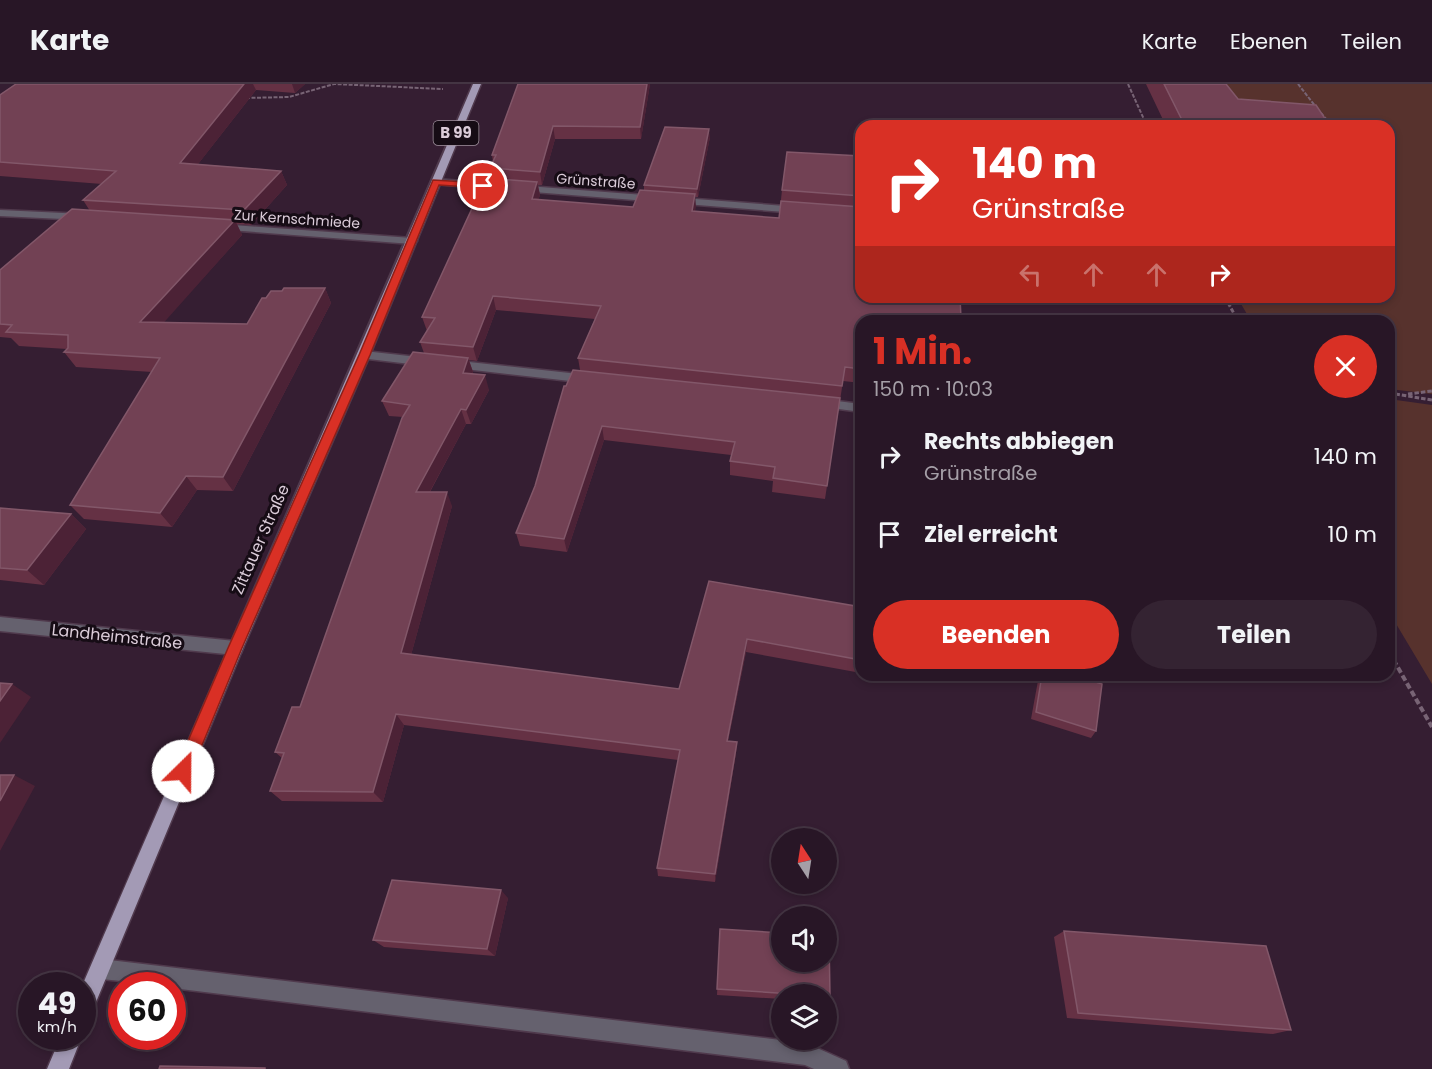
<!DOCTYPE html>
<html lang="de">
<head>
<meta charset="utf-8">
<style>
  :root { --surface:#281626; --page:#342332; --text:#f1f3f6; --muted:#a59fa7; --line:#443543; --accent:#d93025 }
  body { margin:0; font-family:Poppins,sans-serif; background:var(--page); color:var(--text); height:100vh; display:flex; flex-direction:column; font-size:22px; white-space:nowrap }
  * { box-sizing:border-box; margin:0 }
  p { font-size:20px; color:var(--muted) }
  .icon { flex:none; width:33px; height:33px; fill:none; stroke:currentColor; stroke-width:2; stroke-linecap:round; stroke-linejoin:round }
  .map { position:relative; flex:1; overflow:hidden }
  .details { position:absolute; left:855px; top:231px; width:540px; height:366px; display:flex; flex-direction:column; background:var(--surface); border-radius:18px; box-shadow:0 3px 9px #0003,0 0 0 2px var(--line) }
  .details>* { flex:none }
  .top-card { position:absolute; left:855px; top:36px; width:540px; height:183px; border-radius:18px; box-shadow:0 3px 9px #0003,0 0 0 2px var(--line); background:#d93025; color:#fff; overflow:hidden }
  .needle { width:39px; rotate:348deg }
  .buttons { position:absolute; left:771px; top:744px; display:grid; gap:12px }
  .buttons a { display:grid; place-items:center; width:66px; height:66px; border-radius:50%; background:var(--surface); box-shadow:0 3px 9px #0003,0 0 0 2px var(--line); font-size:30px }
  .speed { position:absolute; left:18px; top:888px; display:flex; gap:12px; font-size:30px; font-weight:700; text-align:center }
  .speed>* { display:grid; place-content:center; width:78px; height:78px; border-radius:50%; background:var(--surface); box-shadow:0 3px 9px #0003,0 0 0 2px var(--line); line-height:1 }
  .speed small { font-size:15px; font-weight:400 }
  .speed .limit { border:9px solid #d22; background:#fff; color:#111 }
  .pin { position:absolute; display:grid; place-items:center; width:51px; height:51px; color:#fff; margin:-26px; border:3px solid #fff; border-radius:50%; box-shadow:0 2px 6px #0007 }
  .me { position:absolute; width:66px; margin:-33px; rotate:23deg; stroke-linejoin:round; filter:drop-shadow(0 0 4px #0008) }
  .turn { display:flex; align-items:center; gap:21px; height:126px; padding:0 18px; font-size:27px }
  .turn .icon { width:78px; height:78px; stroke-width:2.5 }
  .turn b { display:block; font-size:42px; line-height:51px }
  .lanes { display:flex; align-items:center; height:57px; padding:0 18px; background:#0003; justify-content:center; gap:30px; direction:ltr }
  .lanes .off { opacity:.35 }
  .round { display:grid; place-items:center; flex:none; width:63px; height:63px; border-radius:32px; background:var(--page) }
  .summary { display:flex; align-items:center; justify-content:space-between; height:102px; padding:0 18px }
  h1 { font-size:36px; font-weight:700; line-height:45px; color:var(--accent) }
  .action { display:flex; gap:12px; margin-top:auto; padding:12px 18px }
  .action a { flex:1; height:69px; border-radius:36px; background:var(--accent); color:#fff; font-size:24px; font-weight:700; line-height:69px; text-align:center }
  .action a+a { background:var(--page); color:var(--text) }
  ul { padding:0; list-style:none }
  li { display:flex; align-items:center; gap:18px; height:78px; padding:0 18px }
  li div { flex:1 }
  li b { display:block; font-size:22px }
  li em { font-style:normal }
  header { display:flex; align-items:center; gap:36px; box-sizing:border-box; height:84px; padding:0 30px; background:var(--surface); border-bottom:2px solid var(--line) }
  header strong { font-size:28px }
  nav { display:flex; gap:33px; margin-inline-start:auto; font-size:21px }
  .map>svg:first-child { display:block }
</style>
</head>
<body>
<header>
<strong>Karte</strong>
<nav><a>Karte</a><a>Ebenen</a><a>Teilen</a></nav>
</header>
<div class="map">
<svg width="1432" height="985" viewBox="0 0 1432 985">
  <rect width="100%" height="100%" fill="#351e32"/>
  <path fill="#57322d" d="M 1224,0 L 1432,0 L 1432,310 L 1389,305 L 1389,237 L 1251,237 L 1237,213 L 1389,213 L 1389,42 L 1255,42 Z
    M 1389,315 L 1432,321 L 1432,600 L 1389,528 Z"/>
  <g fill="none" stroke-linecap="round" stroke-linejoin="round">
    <defs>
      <path id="minor" d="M 436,95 L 798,123 L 803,126 L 798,129 L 433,100 L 431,98 Z
        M 0,126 L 84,130 L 89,133 L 84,136 L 0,132 Z
        M 219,140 L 412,154 L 417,157 L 412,160 L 215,145 L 215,141 Z
        M 364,267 L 427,274 L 433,278 L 427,282 L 360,274 L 360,268 Z
        M 451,276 L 588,291 L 594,295 L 588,299 L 447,283 L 447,277 Z
        M 821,315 L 861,320 L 861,328 L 817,322 L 815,319 L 817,316 Z
        M 0,533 L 235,557 L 241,559 L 243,564 L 241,569 L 235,571 L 0,547 Z
        M 101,875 L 806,959 L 846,977 L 849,985 L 814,985 L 805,981 L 172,904 L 172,902 L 101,895 L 94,892 L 91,885 L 94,878 Z"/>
      <path id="major" d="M 473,0 L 481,0 L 370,271 L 243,564 L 89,935 L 82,938 L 82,902 C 211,601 345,302 473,0 Z
        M 61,952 L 82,952 L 69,985 L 47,985 Z"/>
    </defs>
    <use href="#minor" stroke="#503a4d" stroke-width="3"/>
    <use href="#major" stroke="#503a4d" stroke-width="3"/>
    <path stroke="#786475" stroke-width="2" stroke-dasharray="4 1.5" stroke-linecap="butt" d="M 1128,0 L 1147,42
      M 1298,0 L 1316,23
      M 246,14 L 289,13 L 334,0 L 443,5
      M 1321,29 L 1332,42"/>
    <path stroke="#786475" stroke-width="3" stroke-dasharray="4.5 2" stroke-linecap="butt" d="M 1225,213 L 1238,237
      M 1389,309 L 1432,316
      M 1408,310 L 1432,307"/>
    <path stroke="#786475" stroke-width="4" stroke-dasharray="6 3" stroke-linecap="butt" d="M 1389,568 L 1432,643"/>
    <use href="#minor" fill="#65616e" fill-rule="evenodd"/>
    <use href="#major" fill="#a39ab5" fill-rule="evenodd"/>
  </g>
  <path fill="#653144" d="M 16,0 L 305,0 L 295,9 L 256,6 L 198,80 L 281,87 L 287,101 L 251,141 L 237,140 L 242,151 L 163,238 L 247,240 L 266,214 L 282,207 L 325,204 L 331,219 L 233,407 L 197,406 L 172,443 L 84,435 L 70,421 L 152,288 L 76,283 L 64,268 L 67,265 L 19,262 L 11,254 L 0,253 L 0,186 L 90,127 L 83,116 L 102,100 L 0,92 L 0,11 Z
    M 518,0 L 650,0 L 641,55 L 555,55 L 542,101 L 538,101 L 540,111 L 538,116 L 633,123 L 644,106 L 644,101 L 710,53 L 698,113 L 695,113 L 695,128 L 779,134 L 782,106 L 861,72 L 861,299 L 843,297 L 825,415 L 772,408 L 773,397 L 730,391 L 730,377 L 731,371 L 604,356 L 567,468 L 520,462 L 516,449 L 535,402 L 566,302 L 580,286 L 578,274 L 595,235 L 496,226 L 477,277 L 469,276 L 473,288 L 473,290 L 489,306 L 471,340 L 466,340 L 430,408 L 452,422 L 411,571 L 679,605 L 709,497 L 861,523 L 861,589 L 746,568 L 728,657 L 737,658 L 736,669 L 715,798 L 658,792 L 657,784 L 678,676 L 404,641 L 383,718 L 282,717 L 270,707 L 282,674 L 275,668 L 300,623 L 403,333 L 389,332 L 382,317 L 424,269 L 420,258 L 427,247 L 422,233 L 493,94 L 490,84 L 493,78 L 492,71 Z
    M 1146,0 L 1226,0 L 1238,15 L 1330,42 L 1166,42 Z
    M 0,424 L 71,430 L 86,445 L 44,501 L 0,496 Z
    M 1039,591 L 1073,591 L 1096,647 L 1091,654 L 1031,635 Z
    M 508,814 L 495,872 L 384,863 L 373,856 Z
    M 720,845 L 782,849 L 782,878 L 826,878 L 826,852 L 829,852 L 830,913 L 826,918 L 826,910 L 782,910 L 782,915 L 717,911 Z
    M 1064,847 L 1291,946 L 1273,950 L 1067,934 L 1054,853 Z"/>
  <path fill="#4c2236" d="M 244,0 L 253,0 L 256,6 L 188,93 L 180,79 Z
    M 292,0 L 305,0 L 295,9 Z
    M 647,0 L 650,0 L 641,55 L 640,43 Z
    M 553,42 L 555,55 L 542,101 L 540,88 Z
    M 709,45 L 710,53 L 698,113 L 697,105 Z
    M 281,87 L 287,101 L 251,141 L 244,126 Z
    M 537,98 L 540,111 L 535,128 L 532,115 Z
    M 695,110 L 696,123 L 692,141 L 692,127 Z
    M 235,136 L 242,151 L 151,253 L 140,238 Z
    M 325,204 L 331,219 L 233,407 L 223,393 Z
    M 493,212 L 496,226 L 477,277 L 473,263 Z
    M 468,274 L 473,288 L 468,303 L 463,289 Z
    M 485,291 L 489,306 L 471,340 L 466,326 Z
    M 461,325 L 466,340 L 422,422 L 416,408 Z
    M 602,342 L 604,356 L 567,468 L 564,455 Z
    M 186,392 L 197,406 L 172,443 L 160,429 Z
    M 447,408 L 452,422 L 408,582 L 401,569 Z
    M 71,430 L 86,445 L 44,501 L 27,486 Z
    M 747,555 L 746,568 L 726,667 L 727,657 Z
    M 12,600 L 31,613 L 0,659 L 0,617 Z
    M 396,630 L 404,641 L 383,718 L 373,708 Z
    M 737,658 L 736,669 L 715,798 L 715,790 Z
    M 14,691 L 35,702 L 0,767 L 0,717 Z
    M 501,806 L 508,814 L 495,872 L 487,865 Z"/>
  <path fill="#724154" stroke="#825769" stroke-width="1.5" d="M 16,0 L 244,0 L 180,79 L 281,87 L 244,126 L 83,116 L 116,87 L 0,78 L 0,11 Z
    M 518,0 L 647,0 L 640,43 L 553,42 L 540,88 L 490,84 L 496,71 L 492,71 Z
    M 1164,0 L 1226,0 L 1238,15 L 1316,21 L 1330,42 L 1185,42 Z
    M 665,43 L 709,45 L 697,105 L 644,101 Z
    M 787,68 L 861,72 L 861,112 L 782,106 Z
    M 486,94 L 537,98 L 532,115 L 633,123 L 640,106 L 695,110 L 692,127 L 779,134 L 781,117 L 861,123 L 861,213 L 960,213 L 961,234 L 986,237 L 861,237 L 861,285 L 845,283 L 842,302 L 578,274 L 601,222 L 493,212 L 473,263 L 420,258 L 435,234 L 422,233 Z
    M 72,125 L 235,136 L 140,238 L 247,240 L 262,214 L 266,214 L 271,207 L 282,207 L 284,204 L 325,204 L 223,393 L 186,392 L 160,429 L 70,421 L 160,274 L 64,268 L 68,264 L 68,251 L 6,248 L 12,241 L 0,240 L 0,186 Z
    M 413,268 L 468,274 L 463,289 L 485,291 L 466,326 L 461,325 L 416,408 L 447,408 L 401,569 L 679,605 L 709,497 L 861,523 L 861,576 L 747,555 L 727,657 L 737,658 L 715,790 L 657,784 L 680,666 L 396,630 L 373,708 L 270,707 L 284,669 L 275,668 L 292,623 L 300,623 L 402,334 L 410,321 L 382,317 Z
    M 573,286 L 840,314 L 827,402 L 773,394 L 775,383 L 730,377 L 735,358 L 602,342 L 564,455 L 516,449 L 535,402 L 564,302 L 566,302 Z
    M 0,424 L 71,430 L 27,486 L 0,484 Z
    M 1042,591 L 1073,591 L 1102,600 L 1096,647 L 1036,628 Z
    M 0,599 L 12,600 L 0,617 Z
    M 0,691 L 14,691 L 0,717 Z
    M 392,796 L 501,806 L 487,865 L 373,856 Z
    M 720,845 L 782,849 L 782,878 L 826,878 L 826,852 L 829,852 L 830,913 L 826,913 L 826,910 L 793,910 L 717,905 Z
    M 1064,847 L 1266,862 L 1291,946 L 1078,929 Z
    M 160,982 L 265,984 L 265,985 L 159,985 Z"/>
  <path fill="#d93025" stroke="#8d1f18" stroke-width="1.5" d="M 433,96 L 483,99 L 488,102 L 483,104 L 439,101 L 370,271 L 242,564 L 189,693 L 183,695 L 178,693 L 175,687 L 228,564 L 359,271 Z"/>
  <g text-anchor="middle" stroke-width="6" stroke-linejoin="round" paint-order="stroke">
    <g font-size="14" fill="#dbccd9" stroke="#160c15">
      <text transform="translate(596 97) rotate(4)" y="5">Grünstraße</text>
      <text transform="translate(297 135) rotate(4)" y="5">Zur Kernschmiede</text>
    </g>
    <rect fill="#160c15" stroke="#a0929e" stroke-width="1.5" x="433.5" y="37" width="45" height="24" rx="4.5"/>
    <g font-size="15" font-weight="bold" fill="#dbccd9">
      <text x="456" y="54">B 99</text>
    </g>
    <g font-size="16" fill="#dbccd9" stroke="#160c15">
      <text transform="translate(260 455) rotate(-66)" y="6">Zittauer Straße</text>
      <text transform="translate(117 552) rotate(6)" y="6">Landheimstraße</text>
    </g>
  </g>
</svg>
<div class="buttons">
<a><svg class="needle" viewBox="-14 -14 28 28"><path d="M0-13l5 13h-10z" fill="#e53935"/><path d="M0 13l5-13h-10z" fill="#a59fa7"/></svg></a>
<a><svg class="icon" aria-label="sound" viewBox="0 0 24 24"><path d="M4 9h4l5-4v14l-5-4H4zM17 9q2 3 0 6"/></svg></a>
<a><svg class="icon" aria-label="layers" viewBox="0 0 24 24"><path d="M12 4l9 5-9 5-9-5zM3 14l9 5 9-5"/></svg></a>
</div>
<div class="speed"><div>49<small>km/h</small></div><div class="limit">60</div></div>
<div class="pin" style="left:483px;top:102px;background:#d93025"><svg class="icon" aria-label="arrive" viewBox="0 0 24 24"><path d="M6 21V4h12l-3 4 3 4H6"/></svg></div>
<svg class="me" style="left:183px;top:687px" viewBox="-20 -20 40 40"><circle r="19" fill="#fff"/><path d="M0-13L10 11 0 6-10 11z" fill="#d93025"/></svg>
<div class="top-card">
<div class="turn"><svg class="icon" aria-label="right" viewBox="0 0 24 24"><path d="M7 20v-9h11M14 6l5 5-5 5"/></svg><div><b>140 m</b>Grünstraße</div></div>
<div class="lanes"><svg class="icon off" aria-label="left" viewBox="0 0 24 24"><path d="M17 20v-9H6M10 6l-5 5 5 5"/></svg><svg class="icon off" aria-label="ahead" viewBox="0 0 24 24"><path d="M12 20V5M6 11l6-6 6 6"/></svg><svg class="icon off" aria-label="ahead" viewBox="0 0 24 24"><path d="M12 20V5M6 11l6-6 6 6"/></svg><svg class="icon" aria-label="right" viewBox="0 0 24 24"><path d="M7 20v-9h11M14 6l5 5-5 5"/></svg></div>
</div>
<section class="details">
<div class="summary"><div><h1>1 Min.</h1><p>150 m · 10:03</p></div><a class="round" style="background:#d93025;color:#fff"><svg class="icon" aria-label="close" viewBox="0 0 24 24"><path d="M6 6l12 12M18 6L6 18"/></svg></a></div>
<ul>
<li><svg class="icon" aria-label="right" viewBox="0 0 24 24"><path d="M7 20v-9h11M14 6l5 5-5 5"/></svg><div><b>Rechts abbiegen</b><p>Grünstraße</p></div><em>140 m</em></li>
<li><svg class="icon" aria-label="arrive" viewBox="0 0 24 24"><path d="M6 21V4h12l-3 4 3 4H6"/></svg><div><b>Ziel erreicht</b></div><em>10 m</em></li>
</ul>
<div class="action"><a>Beenden</a><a>Teilen</a></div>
</section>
</div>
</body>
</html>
